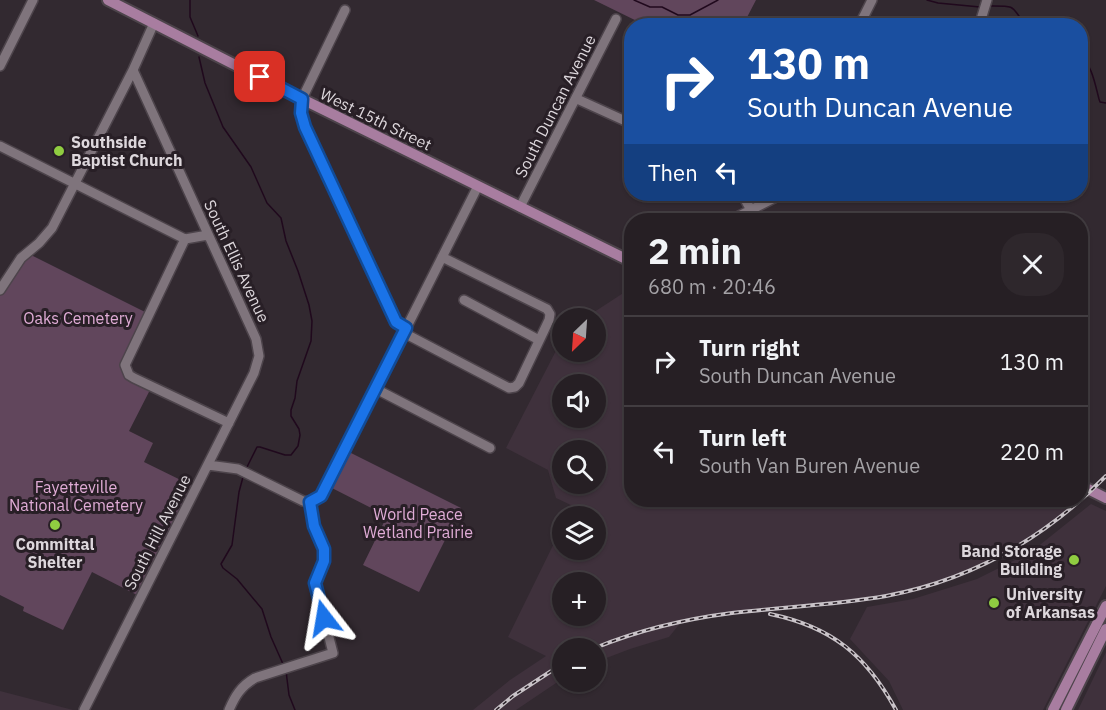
<!DOCTYPE html>
<html lang="en">
<head>
<meta charset="utf-8">
<style>
  :root { --surface:#261f24; --page:#2e272c; --text:#f1f3f6; --muted:#a4a2a6; --line:#423d41 }
  body { margin:0; font-family:"IBM Plex Sans",sans-serif; background:var(--page); color:var(--text); height:100vh; display:flex; flex-direction:column; font-size:22px; white-space:nowrap }
  * { box-sizing:border-box; margin:0 }
  p { font-size:20px; color:var(--muted) }
  .icon { flex:none; width:33px; height:33px; fill:none; stroke:currentColor; stroke-width:2; stroke-linecap:round; stroke-linejoin:round }
  .map { position:relative; flex:1; overflow:hidden }
  .details { position:absolute; left:624px; top:213px; width:464px; height:294px; display:flex; flex-direction:column; background:var(--surface); border-radius:24px; box-shadow:0 2px 4px #0004,0 0 0 2px var(--line) }
  .details>* { flex:none }
  .guide { position:absolute; left:624px; top:18px; width:464px; height:183px; border-radius:24px; box-shadow:0 2px 4px #0004,0 0 0 2px var(--line); background:#1a4fa0; color:#fff; overflow:hidden }
  .needle { width:39px; rotate:205deg }
  .buttons { position:absolute; left:552px; top:308px; display:grid; gap:12px }
  .buttons a { display:grid; place-items:center; width:54px; height:54px; border-radius:50%; background:var(--surface); box-shadow:0 2px 4px #0004,0 0 0 2px var(--line); font-size:30px }
  .pin { position:absolute; display:grid; place-items:center; width:51px; height:51px; color:#fff; margin:-26px; border-radius:12px; box-shadow:0 3px 9px #0006 }
  .me { position:absolute; width:66px; margin:-33px; rotate:346deg; stroke-linejoin:round; filter:drop-shadow(0 0 4px #0008) }
  .turn { display:flex; align-items:center; gap:21px; height:126px; padding:0 24px; font-size:27px }
  .turn .icon { width:78px; height:78px; stroke-width:2.5 }
  .turn b { display:block; font-size:42px; line-height:51px }
  .then { display:flex; align-items:center; height:57px; padding:0 24px; background:#0003; gap:12px; font-size:22px }
  .round { display:grid; place-items:center; flex:none; width:63px; height:63px; border-radius:24px; background:var(--page) }
  .head { display:flex; align-items:center; justify-content:space-between; height:102px; padding:0 24px }
  h1 { font-size:36px; font-weight:700; line-height:45px }
  ul { padding:0; list-style:none }
  li { display:flex; align-items:center; gap:18px; height:90px; padding:0 24px; border-top:2px solid var(--line) }
  li div { flex:1 }
  li b { display:block; font-size:22px }
  li em { font-style:normal }
  .map>svg:first-child { display:block }
</style>
</head>
<body>
<div class="map">
<svg width="1106" height="710" viewBox="0 0 1106 710">
  <rect width="100%" height="100%" fill="#322930"/>
  <path fill="#3f313c" fill-rule="evenodd" d="M 631,288 L 632,500 L 1080,500 L 1080,485 L 1092,491 L 1039,534 L 992,561 L 960,575 L 926,587 L 887,596 L 848,602 L 731,613 L 682,621 L 669,637 L 630,649 L 596,662 L 596,648 L 562,648 L 562,679 L 516,710 L 473,710 L 510,680 L 546,656 L 508,637 L 562,527 L 562,549 L 596,549 L 596,516 L 568,516 L 573,506 L 556,498 L 548,470 L 506,448 L 562,339 L 562,351 L 596,351 L 596,318 L 585,318 ZM 562,384 L 596,384 L 596,417 L 562,417 ZM 562,450 L 596,450 L 596,483 L 562,483 ZM 562,582 L 596,582 L 596,615 L 562,615 Z
    M 1091,504 L 1106,511 L 1106,586 L 1043,710 L 903,710 L 889,681 L 850,639 L 867,607 L 913,599 L 977,579 L 1031,552 Z
    M 1106,652 L 1106,710 L 1078,710 Z
    M 0,691 L 73,710 L 0,710 Z"/>
  <path fill="#61465c" d="M 594,0 L 756,0 L 743,25 L 645,25 Z
    M 27,253 L 149,314 L 126,370 L 152,386 L 129,431 L 153,443 L 144,462 L 197,488 L 141,597 L 92,572 L 63,630 L 23,611 L 24,607 L 0,595 L 0,290 Z
    M 345,450 L 461,508 L 419,592 L 363,565 L 387,516 L 326,485 Z"/>
  <g fill="none" stroke-linecap="round" stroke-linejoin="round">
    <path stroke="#20091d" stroke-width="1.5" d="M 190,0 L 190,17 L 198,36
      M 634,0 L 650,7 L 662,7 L 678,15 L 690,15 L 718,0
      M 927,0 L 938,3 L 980,7
      M 989,6 C 1018,6 1010,5 1026,26
      M 1080,55 C 1092,65 1095,84 1099,99 L 1100,102 L 1106,103
      M 199,57 L 205,83 L 223,127 L 251,167 L 267,203 L 281,218 L 286,241 L 298,271 L 309,305 L 312,321 L 311,341 L 297,381 L 295,398 L 291,410 L 291,416 L 299,429 L 300,435 L 298,446 L 291,455 L 285,455 L 260,447 L 257,447 L 247,467
      M 243,477 L 239,492 L 232,545 L 221,564 L 223,568 L 237,579 L 262,609 L 271,637 L 283,664
      M 286,671 L 289,695 L 295,710"/>
    <defs>
      <path id="minor" d="M 345,10 L 302,99 L 301,113 L 305,127 L 396,322 L 406,328
        M 859,26 L 872,0
        M 979,26 L 987,0
        M 0,66 L 33,0
        M 577,99 L 632,124
        M 0,146 L 185,239
        M 742,194 L 751,210
        M 520,207 L 616,19
        M 731,220 L 782,194
        M 208,235 L 185,239 L 125,365 L 129,375 L 134,378 L 229,423
        M 0,290 L 21,258 L 39,243 L 52,228 L 133,70 L 154,23
        M 464,300 L 539,340
        M 404,333 L 509,388 L 515,387 L 519,383 L 549,320 L 550,314 L 547,309 L 442,257
        M 376,389 L 490,448
        M 208,465 L 238,469 L 303,501 L 310,502
        M 310,502 L 321,497 L 478,186
        M 84,710 L 254,373 L 259,356 L 256,339 L 133,70
        M 229,710 C 235,696 241,686 255,678 L 333,653 L 315,583 L 324,561 L 324,549 L 314,526 L 310,502"/>
      <path id="major" d="M 108,0 L 302,99 L 632,262
        M 1080,485 L 1106,498
        M 1053,710 L 1106,606
        M 1066,710 L 1106,629"/>
    </defs>
    <use href="#minor" stroke="#4d444b" stroke-width="12"/>
    <use href="#major" stroke="#4d444b" stroke-width="14"/>
    <use href="#minor" stroke="#7f747c" stroke-width="9"/>
    <use href="#major" stroke="#a87da0" stroke-width="10"/>
    <defs>
      <path id="rail" d="M 770,614 C 832,627 866,655 896,710
        M 595,648 C 639,630 685,619 732,613 C 783,607 835,605 886,596 C 971,580 1045,538 1106,476
        M 496,710 L 513,696 L 562,664"/>
    </defs>
    <use href="#rail" stroke="#c9c3c8" stroke-width="4"/>
    <use href="#rail" stroke="#281f26" stroke-width="1.5" stroke-dasharray="4.5" stroke-linecap="butt"/>
  </g>
  <g fill="none" stroke-linecap="round" stroke-linejoin="round">
    <defs>
      <path id="route" d="M 260,77 L 302,99 L 301,113 L 305,127 L 396,322 L 406,328 L 321,496 L 310,502 L 314,526 L 324,549 L 324,561 L 315,583 L 324,618"/>
    </defs>
    <use href="#route" stroke="#114b97" stroke-width="15"/>
    <use href="#route" stroke="#1a73e8" stroke-width="10"/>
  </g>
  <g fill="#90cd41" stroke="#281f26" stroke-width="2">
    <circle cx="59" cy="151" r="6"/>
    <circle cx="55" cy="525" r="6"/>
    <circle cx="1074" cy="560" r="6"/>
    <circle cx="994" cy="603" r="6"/>
  </g>
  <g text-anchor="middle" stroke-width="6" stroke-linejoin="round" paint-order="stroke">
    <g font-size="16" fill="#ddd7dc" stroke="#281f26">
      <text transform="translate(555 106) rotate(-63)" y="6">South Duncan Avenue</text>
      <text transform="translate(376 119) rotate(26)" y="6">West 15th Street</text>
      <text transform="translate(237 261) rotate(65)" y="6">South Ellis Avenue</text>
      <text transform="translate(157 532) rotate(-63)" y="6">South Hill Avenue</text>
    </g>
    <g font-size="16" font-weight="bold" fill="#ddd7dc" stroke="#281f26" text-anchor="start">
      <text x="71" y="148">Southside<tspan x="71" dy="18">Baptist Church</tspan></text>
      <text x="55" y="550" text-anchor="middle">Committal<tspan x="55" dy="18">Shelter</tspan></text>
      <text x="1062" y="557" text-anchor="end">Band Storage<tspan x="1062" dy="18">Building</tspan></text>
      <text x="1006" y="600">University<tspan x="1006" dy="18">of Arkansas</tspan></text>
    </g>
    <g font-size="16" fill="#e0acd6" stroke="#281f26">
      <text x="78" y="324">Oaks Cemetery</text>
      <text x="76" y="493">Fayetteville<tspan x="76" dy="18">National Cemetery</tspan></text>
      <text x="418" y="520">World Peace<tspan x="418" dy="18">Wetland Prairie</tspan></text>
    </g>
  </g>
</svg>
<div class="buttons">
<a><svg class="needle" viewBox="-14 -14 28 28"><path d="M0-13l5 13h-10z" fill="#e53935"/><path d="M0 13l5-13h-10z" fill="#a4a2a6"/></svg></a>
<a><svg class="icon" aria-label="sound" viewBox="0 0 24 24"><path d="M4 9h4l5-4v14l-5-4H4zM17 9q2 3 0 6"/></svg></a>
<a><svg class="icon" aria-label="search" viewBox="0 0 24 24"><circle cx="10" cy="10" r="6"/><path d="M15 15l6 6"/></svg></a>
<a><svg class="icon" aria-label="layers" viewBox="0 0 24 24"><path d="M12 4l9 5-9 5-9-5zM3 14l9 5 9-5"/></svg></a>
<a>+</a>
<a>−</a>
</div>
<div class="pin" style="left:260px;top:77px;background:#d93025"><svg class="icon" aria-label="arrive" viewBox="0 0 24 24"><path d="M6 21V4h12l-3 4 3 4H6"/></svg></div>
<svg class="me" style="left:324px;top:618px" viewBox="-20 -20 40 40"><path d="M0-17L14 15 0 8-14 15z" fill="#1a73e8" stroke="#fff" stroke-width="4"/></svg>
<div class="guide">
<div class="turn"><svg class="icon" aria-label="right" viewBox="0 0 24 24"><path d="M7 20v-9h11M14 6l5 5-5 5"/></svg><div><b>130 m</b>South Duncan Avenue</div></div>
<div class="then">Then<svg class="icon" aria-label="left" viewBox="0 0 24 24"><path d="M17 20v-9H6M10 6l-5 5 5 5"/></svg></div>
</div>
<section class="details">
<div class="head"><div><h1>2 min</h1><p>680 m · 20:46</p></div><a class="round"><svg class="icon" aria-label="close" viewBox="0 0 24 24"><path d="M6 6l12 12M18 6L6 18"/></svg></a></div>
<ul>
<li><svg class="icon" aria-label="right" viewBox="0 0 24 24"><path d="M7 20v-9h11M14 6l5 5-5 5"/></svg><div><b>Turn right</b><p>South Duncan Avenue</p></div><em>130 m</em></li>
<li><svg class="icon" aria-label="left" viewBox="0 0 24 24"><path d="M17 20v-9H6M10 6l-5 5 5 5"/></svg><div><b>Turn left</b><p>South Van Buren Avenue</p></div><em>220 m</em></li>
</ul>
</section>
</div>
</body>
</html>
